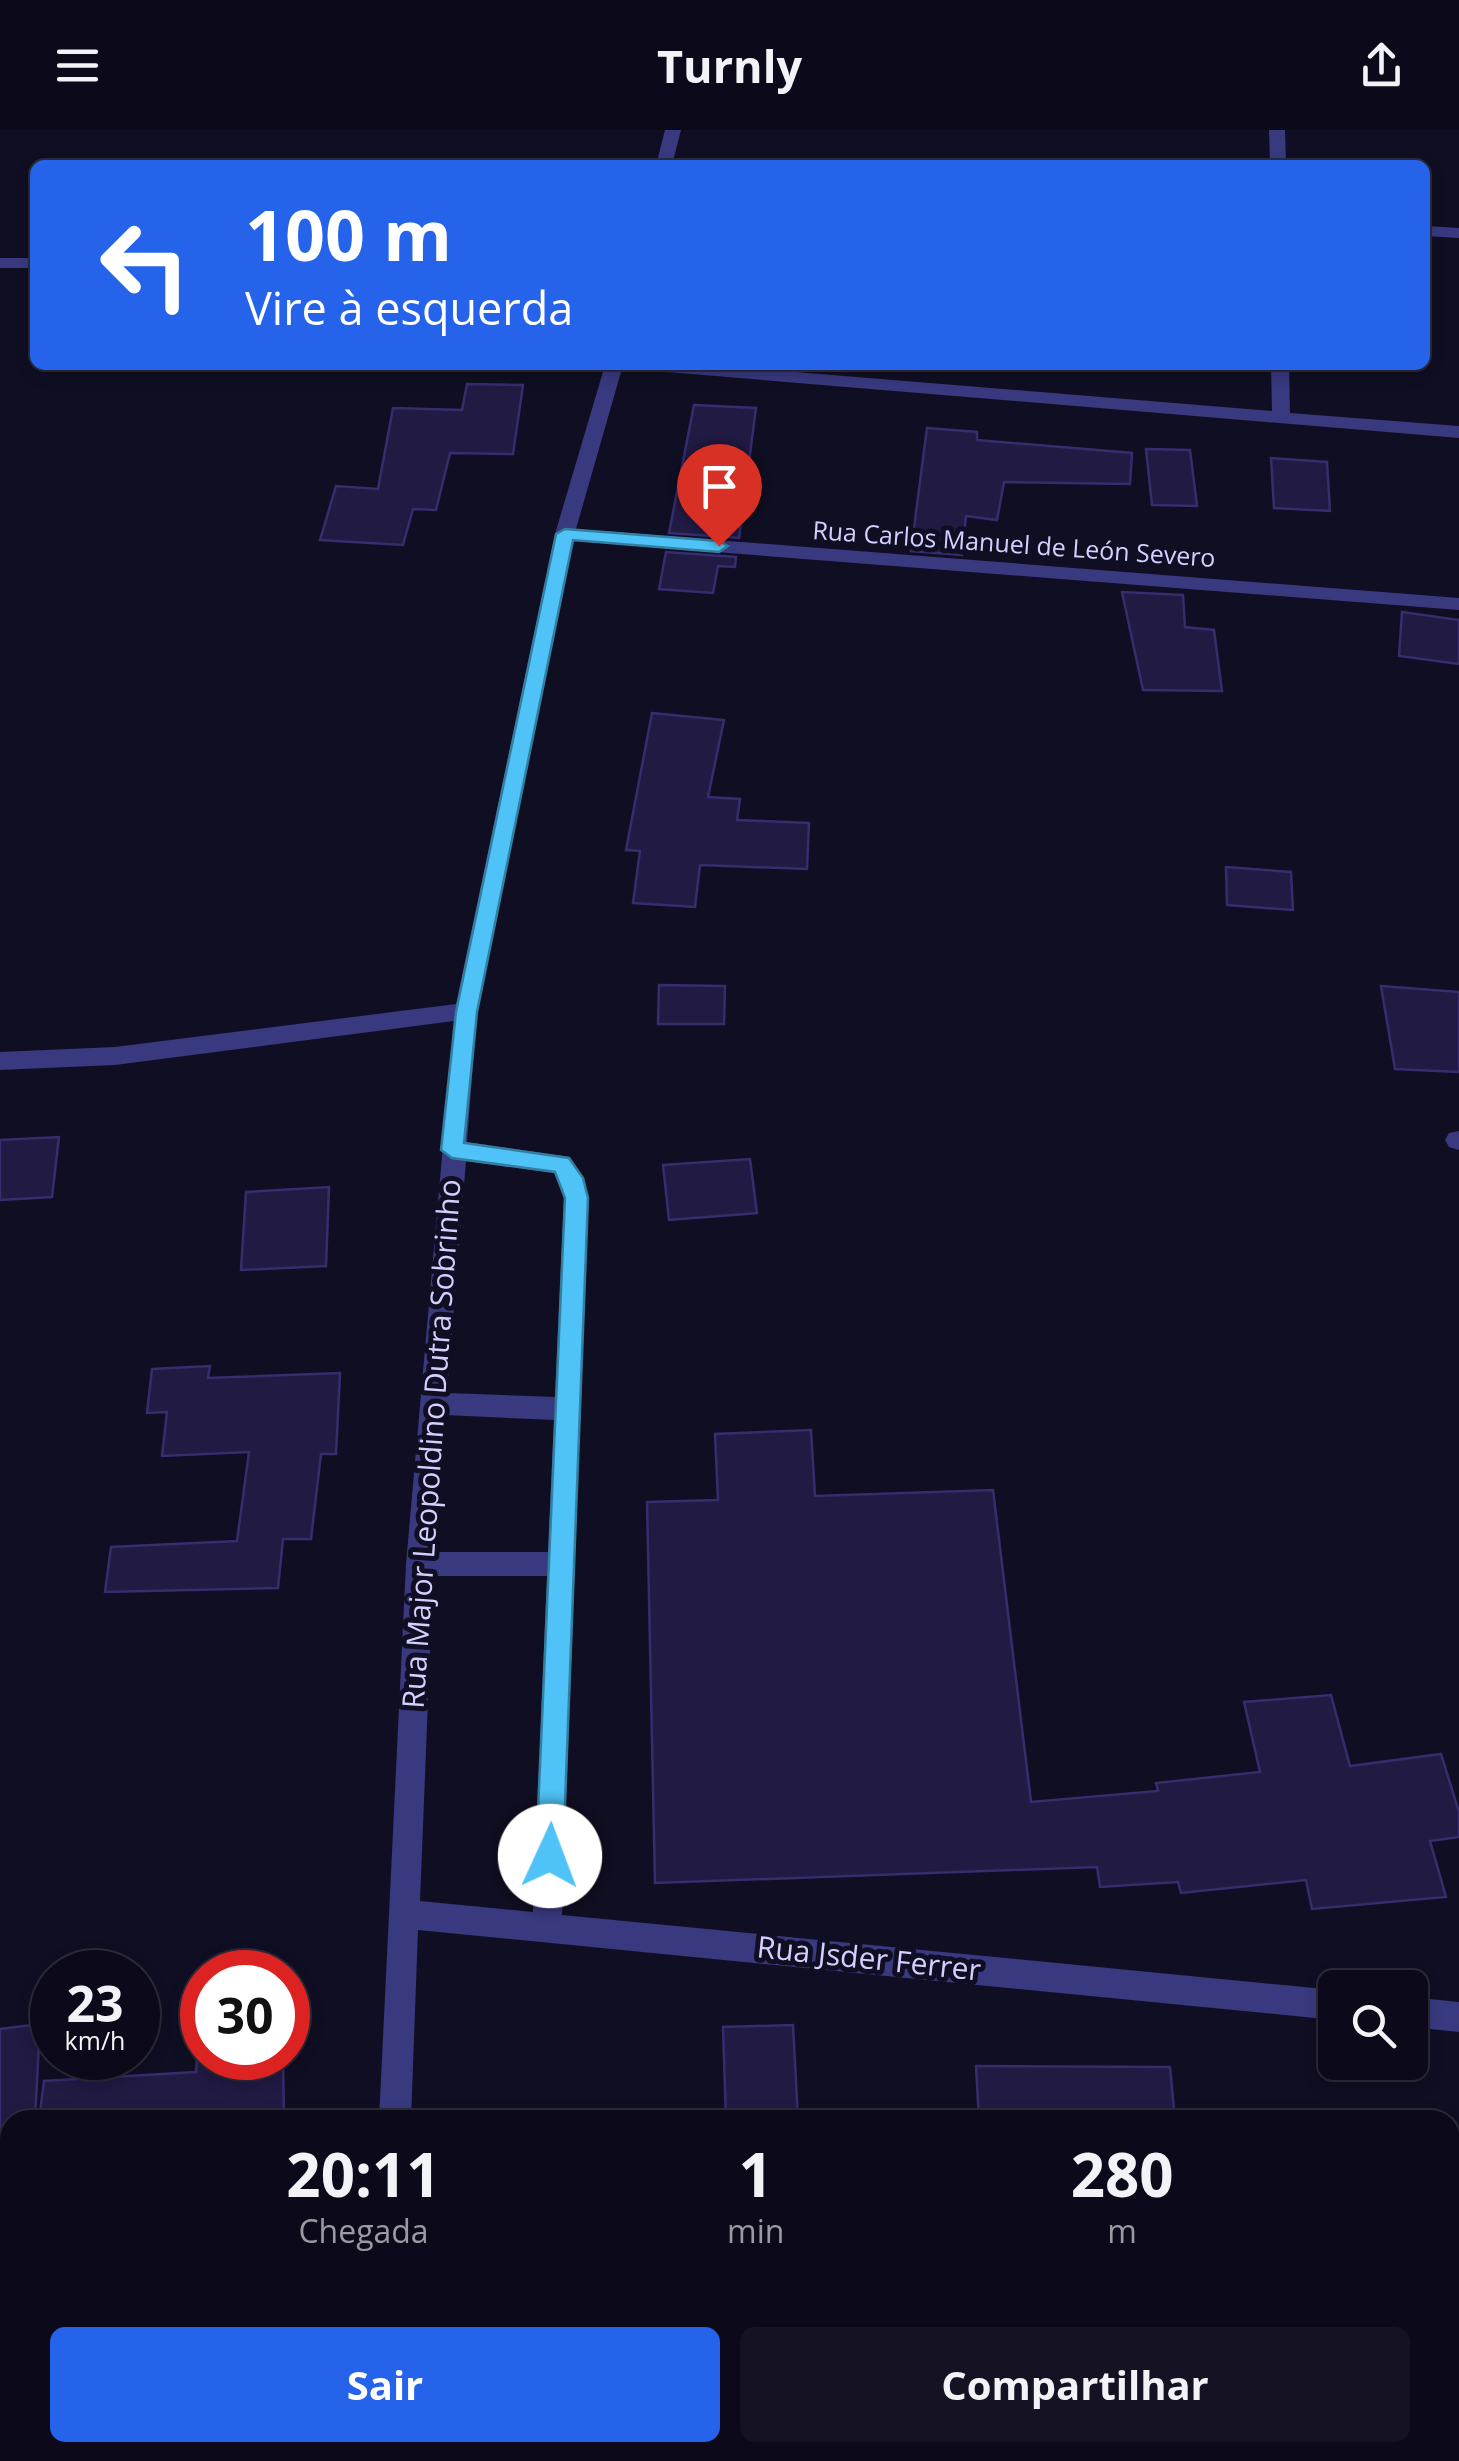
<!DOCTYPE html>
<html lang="pt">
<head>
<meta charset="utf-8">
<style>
  :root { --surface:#0c0a1a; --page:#151323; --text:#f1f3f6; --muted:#9a9aa2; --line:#2c2b39; --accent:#2563eb }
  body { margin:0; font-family:"Open Sans",sans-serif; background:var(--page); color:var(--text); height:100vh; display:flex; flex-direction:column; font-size:38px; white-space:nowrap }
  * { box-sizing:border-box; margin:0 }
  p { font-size:32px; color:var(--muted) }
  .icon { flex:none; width:55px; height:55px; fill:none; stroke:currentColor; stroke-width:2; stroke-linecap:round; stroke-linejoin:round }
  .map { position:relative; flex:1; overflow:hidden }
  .sheet { position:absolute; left:0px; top:1980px; width:1460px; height:352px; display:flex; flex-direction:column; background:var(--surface); border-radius:30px 30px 0 0; box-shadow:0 5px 15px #0003,0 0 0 2px var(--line) }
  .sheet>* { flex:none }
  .top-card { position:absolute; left:30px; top:30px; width:1400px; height:210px; border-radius:15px; box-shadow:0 5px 15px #0003,0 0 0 2px var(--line); background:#2563eb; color:#fff; overflow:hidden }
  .fabs { position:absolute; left:1318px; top:1840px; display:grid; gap:20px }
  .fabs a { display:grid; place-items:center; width:110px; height:110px; border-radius:15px; background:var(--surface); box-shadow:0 5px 15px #0003,0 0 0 2px var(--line); font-size:50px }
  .speed { position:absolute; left:30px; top:1820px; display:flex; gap:20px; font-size:50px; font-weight:700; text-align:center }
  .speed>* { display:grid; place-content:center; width:130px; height:130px; border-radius:50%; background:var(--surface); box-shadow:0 5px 15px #0003,0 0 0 2px var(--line); line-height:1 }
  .speed small { font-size:25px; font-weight:400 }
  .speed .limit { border:15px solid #d22; background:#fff; color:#111 }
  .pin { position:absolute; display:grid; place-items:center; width:85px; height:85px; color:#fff; margin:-102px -42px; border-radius:50% 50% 50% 0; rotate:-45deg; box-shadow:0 0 10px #0007 }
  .pin .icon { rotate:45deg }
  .me { position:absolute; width:110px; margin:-55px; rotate:2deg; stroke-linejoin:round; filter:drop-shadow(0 0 8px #0008) }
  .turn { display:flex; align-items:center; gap:35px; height:210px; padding:0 50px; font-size:45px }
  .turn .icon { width:130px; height:130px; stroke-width:2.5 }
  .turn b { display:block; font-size:70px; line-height:85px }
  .eta { display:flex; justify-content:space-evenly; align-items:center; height:170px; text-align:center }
  .eta b { font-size:60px; font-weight:700; line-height:70px }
  .cta { display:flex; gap:20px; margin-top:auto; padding:20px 50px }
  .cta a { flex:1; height:115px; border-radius:15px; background:var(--accent); color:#fff; font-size:40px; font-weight:700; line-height:115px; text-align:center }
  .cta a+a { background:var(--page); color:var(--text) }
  header { display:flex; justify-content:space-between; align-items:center; height:130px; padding:0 50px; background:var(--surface); font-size:45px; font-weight:700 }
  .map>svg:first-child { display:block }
</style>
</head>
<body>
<header><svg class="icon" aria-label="menu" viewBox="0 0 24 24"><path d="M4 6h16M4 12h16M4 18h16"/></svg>Turnly<svg class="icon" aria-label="share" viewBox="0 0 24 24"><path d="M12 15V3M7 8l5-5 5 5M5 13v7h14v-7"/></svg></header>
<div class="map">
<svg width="1459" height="2331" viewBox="0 0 1459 2331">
  <rect width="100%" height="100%" fill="#100e22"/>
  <path fill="#211a43" stroke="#372c6e" stroke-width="2.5" d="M 467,254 L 523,255 L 513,324 L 450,323 L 436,380 L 413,379 L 403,415 L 320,410 L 336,356 L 378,359 L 393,278 L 462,280 Z
    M 694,275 L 756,278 L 739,408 L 669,403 Z
    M 927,298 L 977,302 L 977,310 L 1132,323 L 1130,354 L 1004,352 L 997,390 L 966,386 L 962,425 L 911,421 Z
    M 1146,319 L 1190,320 L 1197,376 L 1152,375 Z
    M 1271,328 L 1327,332 L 1330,381 L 1274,378 Z
    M 666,422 L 736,427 L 735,437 L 718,436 L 713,463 L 659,459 Z
    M 1122,462 L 1183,465 L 1185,497 L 1214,500 L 1222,561 L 1143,560 Z
    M 1402,482 L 1459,490 L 1459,534 L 1399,526 Z
    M 652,583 L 724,590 L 708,667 L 740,669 L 737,690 L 809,693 L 807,739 L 700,735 L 695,777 L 633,773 L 640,721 L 626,720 Z
    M 1226,737 L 1291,742 L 1293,780 L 1227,775 Z
    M 659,855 L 725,856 L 724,894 L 658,894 Z
    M 1381,856 L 1459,862 L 1459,942 L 1395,939 Z
    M 59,1007 L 52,1067 L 0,1070 L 0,1010 Z
    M 750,1029 L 757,1083 L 669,1090 L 663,1035 Z
    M 329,1057 L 326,1136 L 241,1140 L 246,1062 Z
    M 210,1236 L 208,1248 L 340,1243 L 336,1324 L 321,1324 L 311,1409 L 283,1409 L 278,1458 L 105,1462 L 111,1417 L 237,1411 L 249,1322 L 162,1326 L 167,1282 L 147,1283 L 152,1239 Z
    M 811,1300 L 815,1366 L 993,1360 L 1031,1672 L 1158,1661 L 1156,1653 L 1260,1642 L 1244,1572 L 1331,1565 L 1350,1636 L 1441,1624 L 1459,1682 L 1459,1707 L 1430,1711 L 1446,1767 L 1312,1779 L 1306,1750 L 1181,1763 L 1178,1752 L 1100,1757 L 1097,1737 L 655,1753 L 647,1372 L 718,1370 L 715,1304 Z
    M 40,1894 L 35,1990 L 10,1990 L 10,2031 L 0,2030 L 0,1899 Z
    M 793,1895 L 798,1990 L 726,1990 L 723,1897 Z
    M 197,1928 L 283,1928 L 284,1990 L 39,1990 L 44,1951 L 196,1942 Z
    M 976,1936 L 1170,1937 L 1175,1990 L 979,1990 Z"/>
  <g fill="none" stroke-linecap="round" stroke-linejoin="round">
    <path fill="#393980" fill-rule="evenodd" d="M 665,0 L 681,0 L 672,35 L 656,35 Z
      M 1269,0 L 1285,0 L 1286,35 L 1270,35 Z
      M 1425,96 L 1459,98 L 1459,108 L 1425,106 Z
      M 0,128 L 35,128 L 35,138 L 0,138 Z
      M 605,235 L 623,235 L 576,399 L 1459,468 L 1459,480 L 573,411 L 477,881 L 467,1012 L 570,1027 L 584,1049 L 588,1068 L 562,1785 L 1335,1860 L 1335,1890 L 418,1800 L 411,1990 L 379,1990 L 406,1434 L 454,891 L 115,935 L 0,940 L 0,922 L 115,917 L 456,874 L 555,404 ZM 466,1031 L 555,1043 L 564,1068 L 555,1267 L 447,1263 ZM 445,1285 L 554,1290 L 548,1422 L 434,1422 ZM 433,1446 L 547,1446 L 533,1782 L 420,1771 Z
      M 634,235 L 709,235 L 1272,281 L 1271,235 L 1289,235 L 1290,283 L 1459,296 L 1459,308 L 643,240 Z
      M 1459,1001 L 1459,1020 L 1449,1017 L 1445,1010 L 1449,1003 Z
      M 1410,1867 L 1459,1872 L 1459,1902 L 1410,1897 Z
      M 365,2322 L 399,2322 L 399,2331 L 365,2331 Z"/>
  </g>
  <path fill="#4fc3f7" stroke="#337fa1" stroke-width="2.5" d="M 565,399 L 719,411 L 728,416 L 719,422 L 573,410 L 477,882 L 464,1013 L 569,1028 L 583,1048 L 588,1068 L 563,1726 L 559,1735 L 550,1738 L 540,1735 L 536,1726 L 565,1068 L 555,1042 L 452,1028 L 441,1020 L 456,882 L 556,404 Z"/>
  <g text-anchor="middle" stroke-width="10" stroke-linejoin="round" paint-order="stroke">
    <g font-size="25" fill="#d3cffe" stroke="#100e22">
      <text transform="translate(1014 414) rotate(4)" y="9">Rua Carlos Manuel de León Severo</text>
    </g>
    <g font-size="30" fill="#d3cffe" stroke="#100e22">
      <text transform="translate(432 1314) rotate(-86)" y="10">Rua Major Leopoldino Dutra Sobrinho</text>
      <text transform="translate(869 1829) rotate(6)" y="10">Rua Jsder Ferrer</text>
    </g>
  </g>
</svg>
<div class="fabs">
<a><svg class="icon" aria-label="search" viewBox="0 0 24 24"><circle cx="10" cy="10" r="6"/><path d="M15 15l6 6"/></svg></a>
</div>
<div class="speed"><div>23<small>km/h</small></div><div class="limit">30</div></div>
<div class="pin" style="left:719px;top:416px;background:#d93025"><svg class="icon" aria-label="arrive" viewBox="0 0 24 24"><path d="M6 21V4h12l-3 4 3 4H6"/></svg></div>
<svg class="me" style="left:550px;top:1726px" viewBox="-20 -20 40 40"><circle r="19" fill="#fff"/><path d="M0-13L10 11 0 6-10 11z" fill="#4fc3f7"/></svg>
<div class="top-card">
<div class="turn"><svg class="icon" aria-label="left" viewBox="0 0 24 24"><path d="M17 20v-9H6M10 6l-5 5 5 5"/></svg><div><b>100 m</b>Vire à esquerda</div></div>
</div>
<section class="sheet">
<div class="eta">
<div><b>20:11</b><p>Chegada</p></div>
<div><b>1</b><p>min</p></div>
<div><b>280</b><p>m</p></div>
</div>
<div class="cta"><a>Sair</a><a>Compartilhar</a></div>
</section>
</div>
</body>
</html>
